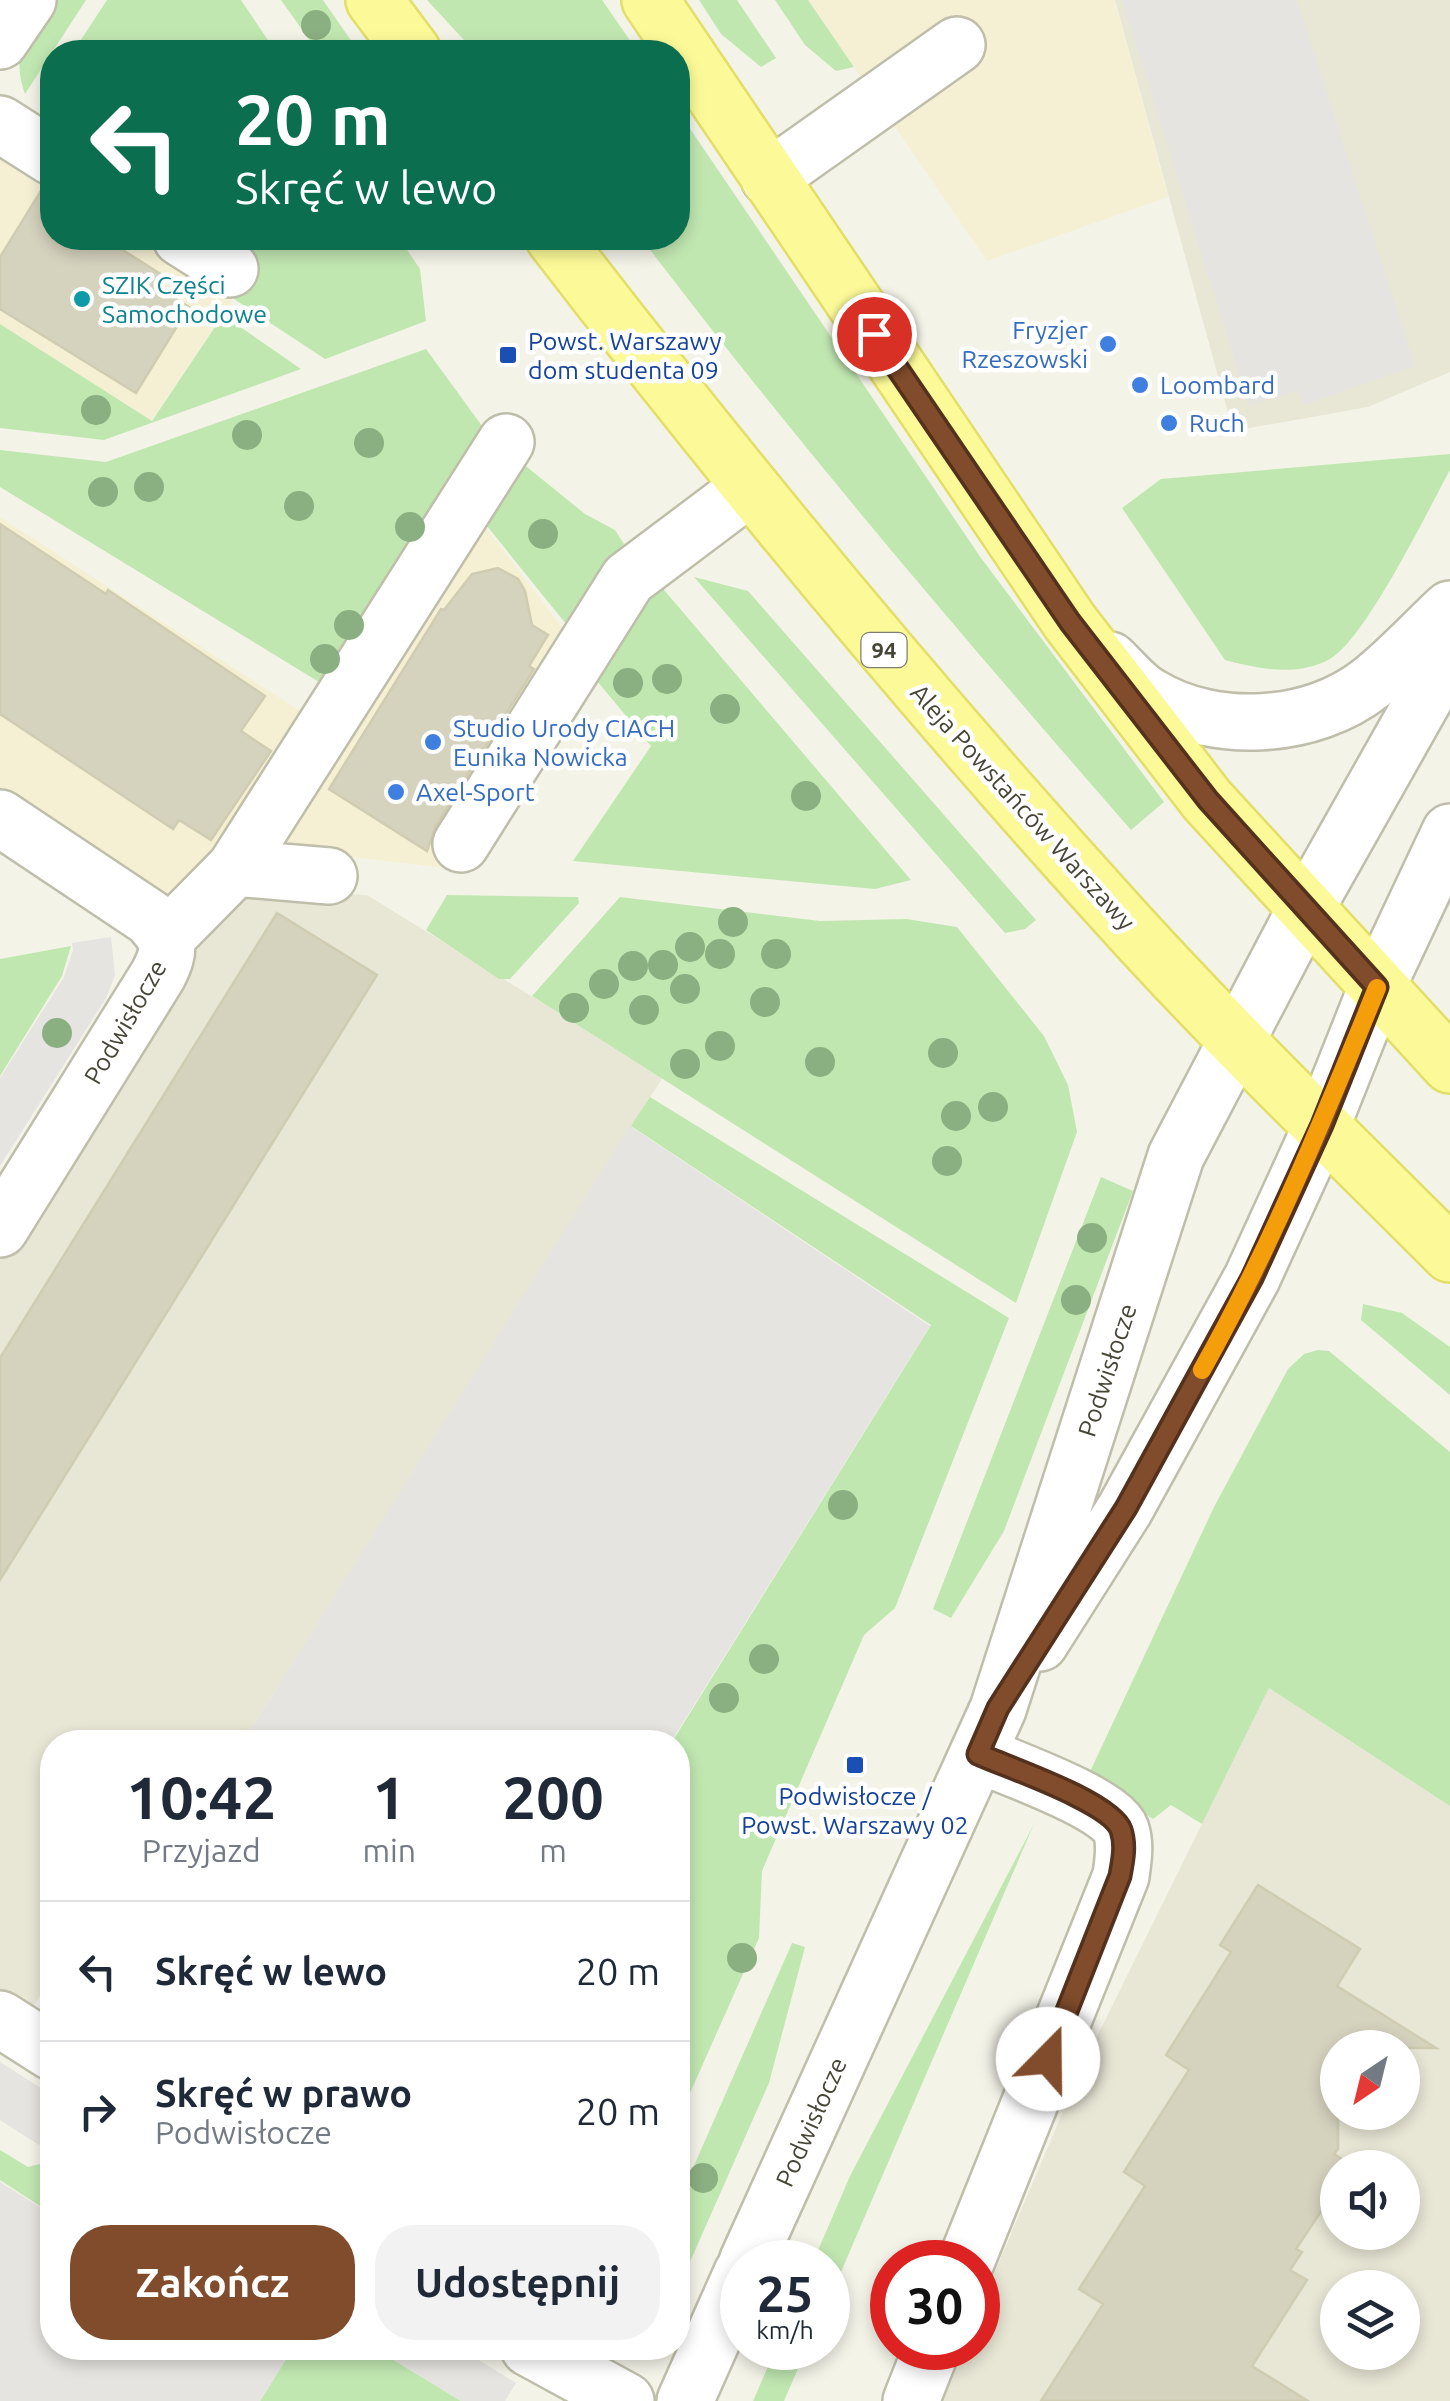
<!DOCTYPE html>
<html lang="pl">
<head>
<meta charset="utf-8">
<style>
  :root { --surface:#fff; --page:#f2f2f3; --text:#1f2937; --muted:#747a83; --line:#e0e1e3; --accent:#804c2b }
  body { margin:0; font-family:Ubuntu,sans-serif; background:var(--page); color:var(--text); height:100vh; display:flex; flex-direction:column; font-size:38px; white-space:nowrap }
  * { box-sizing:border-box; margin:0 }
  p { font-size:32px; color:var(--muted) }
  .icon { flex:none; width:55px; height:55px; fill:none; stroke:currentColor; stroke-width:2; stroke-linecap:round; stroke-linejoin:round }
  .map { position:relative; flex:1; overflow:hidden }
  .panel { position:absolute; left:40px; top:1730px; width:650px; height:630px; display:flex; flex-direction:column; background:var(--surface); border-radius:40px; box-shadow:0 5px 15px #0003 }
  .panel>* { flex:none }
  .top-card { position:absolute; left:40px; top:40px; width:650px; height:210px; border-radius:40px; box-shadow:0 5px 15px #0003; background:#0b6e4f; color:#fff; overflow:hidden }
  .needle { width:65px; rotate:215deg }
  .buttons { position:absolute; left:1320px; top:2030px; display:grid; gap:20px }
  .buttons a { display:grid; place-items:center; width:100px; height:100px; border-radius:50%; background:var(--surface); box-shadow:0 5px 15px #0003; font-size:50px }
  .speed { position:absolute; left:720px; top:2240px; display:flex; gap:20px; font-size:50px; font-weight:700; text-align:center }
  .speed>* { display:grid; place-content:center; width:130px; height:130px; border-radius:50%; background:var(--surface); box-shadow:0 5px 15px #0003; line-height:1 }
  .speed small { font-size:25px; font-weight:400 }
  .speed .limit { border:15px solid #d22; background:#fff; color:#111 }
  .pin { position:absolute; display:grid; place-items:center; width:85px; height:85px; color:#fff; margin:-42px; border:5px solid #fff; border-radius:50%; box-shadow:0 2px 10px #0007 }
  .me { position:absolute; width:110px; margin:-55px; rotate:22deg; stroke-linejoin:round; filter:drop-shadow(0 0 8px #0008) }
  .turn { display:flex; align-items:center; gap:35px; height:210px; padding:0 30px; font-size:45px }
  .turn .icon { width:130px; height:130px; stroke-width:2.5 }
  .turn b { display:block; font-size:70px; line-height:85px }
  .eta { display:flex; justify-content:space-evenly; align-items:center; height:170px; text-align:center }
  .eta b { font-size:60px; font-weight:600; line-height:70px }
  .action { display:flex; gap:20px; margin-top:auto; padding:20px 30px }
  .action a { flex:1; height:115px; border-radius:40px; background:var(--accent); color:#fff; font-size:40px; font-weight:600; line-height:115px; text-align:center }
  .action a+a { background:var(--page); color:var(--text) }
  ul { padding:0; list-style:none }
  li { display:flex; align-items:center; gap:30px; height:140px; padding:0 30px; border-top:2px solid var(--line) }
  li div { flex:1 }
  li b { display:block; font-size:38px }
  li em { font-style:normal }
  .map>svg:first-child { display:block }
</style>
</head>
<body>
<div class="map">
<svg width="1450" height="2401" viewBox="0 0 1450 2401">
  <rect width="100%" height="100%" fill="#f4f3e8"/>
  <path fill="#e8e7d6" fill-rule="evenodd" d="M 1115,0 L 1450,0 L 1450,372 L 1368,407 L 1233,431 Z
    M 236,889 L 367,895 L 663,1077 L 243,1742 L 52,1742 L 52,1978 L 31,2009 L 0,1989 L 0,1260 Z
    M 1269,1688 L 1450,1806 L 1450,2401 L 939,2401 L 962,2348 L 978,2348 L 978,2311 L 1082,2067 ZM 1338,2048 L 1402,2048 L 1402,2112 L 1338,2112 ZM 1338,2168 L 1402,2168 L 1402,2232 L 1338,2232 ZM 1338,2288 L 1402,2288 L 1402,2352 L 1338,2352 Z"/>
  <path fill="#f5f0d4" d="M 808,0 L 1115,0 L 1168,197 L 987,261 Z
    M 0,156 L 52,188 L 52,238 L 132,238 L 233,299 L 151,421 L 0,324 Z
    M 475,513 L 595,671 L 473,871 L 298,851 L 271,833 Z
    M 0,517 L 316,721 L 204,891 L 166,908 L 0,798 Z"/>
  <path fill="#c1e7b1" d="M 55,0 L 86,0 L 25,94 C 9,48 30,37 55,0 Z
    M 107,0 L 241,0 L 276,52 L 73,52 Z
    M 281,0 L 323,0 L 359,52 L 318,52 Z
    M 427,0 L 602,0 L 638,52 L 475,52 Z
    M 699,0 L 737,0 L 776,58 L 761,67 L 721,34 Z
    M 775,0 L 808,0 L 854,67 L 836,71 L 805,45 Z
    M 678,111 L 981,558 L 1164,802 L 1131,830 C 962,636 796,442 641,238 L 678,238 Z
    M 205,238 L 399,238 L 420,269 L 426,321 L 325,359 L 234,299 L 215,248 Z
    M 223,315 L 301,369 L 104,440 L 0,428 L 0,324 L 152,421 Z
    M 426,349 L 493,441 L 332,690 L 0,487 L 0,450 L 106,462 Z
    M 511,454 L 585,514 L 615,530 L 624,544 L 566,624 L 474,510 Z
    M 1450,454 L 1450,470 C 1427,512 1366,638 1330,659 C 1297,677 1259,669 1225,660 L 1122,508 L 1161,479 Z
    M 653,577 L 911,880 L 875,889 L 573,861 L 651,746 L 597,681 Z
    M 694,577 L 748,591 L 1036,920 L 1025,929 L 1005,933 Z
    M 447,895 L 578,897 L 579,903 L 510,979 L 499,979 L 426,930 Z
    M 620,897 L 820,921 L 906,919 L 957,927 L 1044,1036 L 1068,1085 L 1077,1132 L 1016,1303 L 532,996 Z
    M 71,946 L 62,976 L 0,1076 L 0,959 Z
    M 650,1097 L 1009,1318 L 895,1608 L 864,1635 L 762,1871 L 759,1938 L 678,2120 L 678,1742 L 672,1742 L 931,1325 L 631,1126 Z
    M 1101,1177 L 1133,1191 L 1004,1531 L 951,1618 L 933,1609 Z
    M 1363,1304 L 1402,1313 L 1450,1347 L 1450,1395 L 1361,1320 Z
    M 1318,1350 L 1329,1351 L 1450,1452 L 1450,1806 L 1269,1688 L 1202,1824 L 1171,1805 L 1153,1819 L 1087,1778 L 1214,1507 L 1288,1369 L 1304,1354 Z
    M 1034,1824 L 828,2302 L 828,2262 L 813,2262 L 850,2176 Z
    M 792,1943 L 805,1947 L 769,2083 L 678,2289 L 678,2202 Z
    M 0,2150 L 28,2167 L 52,2161 L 52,2214 L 0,2180 Z
    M 293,2348 L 374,2348 L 461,2401 L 260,2401 Z
    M 776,2348 L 807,2348 L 784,2401 L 753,2401 Z"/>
  <path fill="#e5e4e0" d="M 1122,0 L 1297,0 L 1415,366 L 1304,405 L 1298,390 L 1249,406 Z
    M 111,937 L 115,975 L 106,998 L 0,1166 L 0,1078 L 64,977 L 73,950 L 72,943 Z
    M 630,1126 L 930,1326 L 671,1742 L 243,1742 Z
    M 0,2062 L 52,2095 L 52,2124 L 39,2145 L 0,2120 Z
    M 0,2182 L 52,2215 L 52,2348 L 263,2348 L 285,2361 L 260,2401 L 0,2401 Z
    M 374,2348 L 459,2348 L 516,2383 L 505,2401 L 461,2401 Z"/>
  <path fill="#d5d2be" stroke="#d0ccb1" stroke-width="2.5" d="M 44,186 L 52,188 L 52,238 L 104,238 L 162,275 L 155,286 L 189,307 L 136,393 L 0,309 L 0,257 Z
    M 0,524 L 106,594 L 108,590 L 265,696 L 241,731 L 271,751 L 211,840 L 179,820 L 173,829 L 0,714 Z
    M 498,568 L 518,579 L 525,591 L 532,625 L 548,635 L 529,666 L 534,669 L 435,827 L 427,851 L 329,789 L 441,609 L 444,610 L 472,574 Z
    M 277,913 L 377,975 L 0,1580 L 0,1358 Z
    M 1258,1885 L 1360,1949 L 1337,1986 L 1436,2048 L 1338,2048 L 1338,2149 L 1334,2154 L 1351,2165 L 1338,2168 L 1338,2186 L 1296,2249 L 1302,2252 L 1290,2270 L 1307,2280 L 1252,2366 L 1308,2401 L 1041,2401 L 1103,2304 L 1079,2289 L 1145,2186 L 1124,2172 L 1189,2070 L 1166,2055 L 1231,1952 L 1220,1945 Z"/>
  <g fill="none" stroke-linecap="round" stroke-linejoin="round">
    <defs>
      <path id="minor" d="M 0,41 L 28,0
        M 0,124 L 52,157
        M 769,178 L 957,45
        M 181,238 L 230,269
        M 1110,660 C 1122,671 1135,688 1150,696 C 1214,735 1312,730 1371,683 C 1399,661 1424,633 1450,609
        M 0,818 L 150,918 C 169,939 172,948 158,975 L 0,1229
        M 461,844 L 628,579 L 749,488
        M 235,868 L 506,442
        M 166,938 L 235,868 L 329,876
        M 1040,1643 L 1125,1509 L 1252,1278 L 1322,1125 L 1377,987 L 1450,832
        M 0,2019 L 52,2052
        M 747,2262 L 998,1709 L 1176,1156 L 1305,910 L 1450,653
        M 966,2262 L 1121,1876 C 1123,1860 1126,1845 1121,1830 C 1111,1803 1007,1767 978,1754
        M 529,2348 L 626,2401
        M 685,2401 L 742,2273
        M 911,2401 L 932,2348"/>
      <path id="major" d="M 374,0 L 413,52
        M 650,0 L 1070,622 L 1207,800 L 1450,1065
        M 554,238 C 734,472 922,699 1121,918 C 1226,1034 1339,1143 1450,1254"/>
    </defs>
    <use href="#minor" stroke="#bfbeab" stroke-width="60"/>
    <use href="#major" stroke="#e2de68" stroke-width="60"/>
    <use href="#minor" stroke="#fff" stroke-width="55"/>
    <use href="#major" stroke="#fcfa98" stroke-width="55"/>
  </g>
  <g fill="#8aaf80">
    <circle cx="316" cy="25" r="15"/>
    <circle cx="96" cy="410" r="15"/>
    <circle cx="247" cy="435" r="15"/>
    <circle cx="369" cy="443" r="15"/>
    <circle cx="149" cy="487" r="15"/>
    <circle cx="103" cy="492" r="15"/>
    <circle cx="299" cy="506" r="15"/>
    <circle cx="410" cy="527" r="15"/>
    <circle cx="543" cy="534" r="15"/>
    <circle cx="349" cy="625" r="15"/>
    <circle cx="325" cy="659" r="15"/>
    <circle cx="667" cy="679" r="15"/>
    <circle cx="628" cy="683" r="15"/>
    <circle cx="725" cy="709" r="15"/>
    <circle cx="806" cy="796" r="15"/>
    <circle cx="733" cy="922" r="15"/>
    <circle cx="690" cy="947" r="15"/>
    <circle cx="720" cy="954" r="15"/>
    <circle cx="776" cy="954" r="15"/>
    <circle cx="663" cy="965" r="15"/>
    <circle cx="633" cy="966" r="15"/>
    <circle cx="604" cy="984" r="15"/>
    <circle cx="685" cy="989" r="15"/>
    <circle cx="765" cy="1002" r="15"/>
    <circle cx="574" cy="1008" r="15"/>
    <circle cx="644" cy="1010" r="15"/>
    <circle cx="57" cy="1033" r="15"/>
    <circle cx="720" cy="1046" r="15"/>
    <circle cx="943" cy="1053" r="15"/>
    <circle cx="820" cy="1062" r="15"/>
    <circle cx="685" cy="1064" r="15"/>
    <circle cx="993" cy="1107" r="15"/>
    <circle cx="956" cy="1116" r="15"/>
    <circle cx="947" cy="1161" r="15"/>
    <circle cx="1092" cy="1238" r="15"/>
    <circle cx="1076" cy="1300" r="15"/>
    <circle cx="843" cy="1505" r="15"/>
    <circle cx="764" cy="1659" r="15"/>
    <circle cx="724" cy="1698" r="15"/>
    <circle cx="742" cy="1958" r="15"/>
    <circle cx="703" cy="2178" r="15"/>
  </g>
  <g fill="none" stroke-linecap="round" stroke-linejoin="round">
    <defs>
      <path id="route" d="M 874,334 L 1070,622 L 1208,800 L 1377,987 L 1322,1125 L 1252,1278 L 1126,1508 L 998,1708 L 978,1754 C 1007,1767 1111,1802 1121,1830 C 1126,1845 1123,1860 1120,1876 L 1048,2059"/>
    </defs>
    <use href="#route" stroke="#53311c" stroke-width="25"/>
    <use href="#route" stroke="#804c2b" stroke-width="18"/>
    <path stroke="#f59e0b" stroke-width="18" d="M 1202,1370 C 1271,1247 1324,1118 1377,988"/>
  </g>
  <circle fill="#0f9aa8" stroke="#fff" stroke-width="4" cx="82" cy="299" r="10"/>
  <g fill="#3f7fe0" stroke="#fff" stroke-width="4">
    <circle cx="1108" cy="344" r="10"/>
    <circle cx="1140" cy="385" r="10"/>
    <circle cx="1169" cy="423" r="10"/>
    <circle cx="433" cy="742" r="10"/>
    <circle cx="396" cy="792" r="10"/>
  </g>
  <g fill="#1a4fb4" stroke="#fff" stroke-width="4">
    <rect x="498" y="345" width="20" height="20" rx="5"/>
    <rect x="845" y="1755" width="20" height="20" rx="5"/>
  </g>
  <g text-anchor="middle" stroke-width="9" stroke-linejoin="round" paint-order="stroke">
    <rect fill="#fff" stroke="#7e7d73" stroke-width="2.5" x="861.5" y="633" width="45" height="34" rx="8"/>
    <g font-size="22" font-weight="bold" fill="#474537">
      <text x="884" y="658">94</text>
    </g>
    <g font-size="25" fill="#0d838f" stroke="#fff" text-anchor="start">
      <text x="102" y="294">SZIK Części<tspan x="102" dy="29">Samochodowe</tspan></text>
    </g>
    <g font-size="25" fill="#366cbe" stroke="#fff" text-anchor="start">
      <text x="1088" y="339" text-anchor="end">Fryzjer<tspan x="1088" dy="29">Rzeszowski</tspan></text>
      <text x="1160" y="394">Loombard</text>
      <text x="1189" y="432">Ruch</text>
      <text x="453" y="737">Studio Urody CIACH<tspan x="453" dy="29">Eunika Nowicka</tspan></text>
      <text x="416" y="801">Axel-Sport</text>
    </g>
    <g font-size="25" fill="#164399" stroke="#fff" text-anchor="start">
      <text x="528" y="350">Powst. Warszawy<tspan x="528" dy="29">dom studenta 09</tspan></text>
      <text x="855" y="1805" text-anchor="middle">Podwisłocze /<tspan x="855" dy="29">Powst. Warszawy 02</tspan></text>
    </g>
    <g font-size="25" fill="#474537" stroke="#fff">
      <text transform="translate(1023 807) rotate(48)" y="9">Aleja Powstańców Warszawy</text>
      <text transform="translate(125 1022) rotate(-60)" y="9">Podwisłocze</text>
      <text transform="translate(1107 1370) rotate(-72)" y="9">Podwisłocze</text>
      <text transform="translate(811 2122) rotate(-66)" y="9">Podwisłocze</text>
    </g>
  </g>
</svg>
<div class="buttons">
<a><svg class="needle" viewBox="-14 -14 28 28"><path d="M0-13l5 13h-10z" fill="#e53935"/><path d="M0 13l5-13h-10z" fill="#747a83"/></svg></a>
<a><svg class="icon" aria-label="sound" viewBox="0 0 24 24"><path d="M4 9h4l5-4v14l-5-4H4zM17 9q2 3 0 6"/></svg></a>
<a><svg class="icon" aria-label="layers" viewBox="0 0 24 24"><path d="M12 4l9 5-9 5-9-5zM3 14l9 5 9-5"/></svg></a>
</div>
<div class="speed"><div>25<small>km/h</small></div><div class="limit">30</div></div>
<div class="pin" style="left:874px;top:334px;background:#d93025"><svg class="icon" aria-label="arrive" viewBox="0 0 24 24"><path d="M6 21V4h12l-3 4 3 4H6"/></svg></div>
<svg class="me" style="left:1048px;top:2059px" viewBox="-20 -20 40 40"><circle r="19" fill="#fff"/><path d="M0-13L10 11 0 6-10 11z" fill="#804c2b"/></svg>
<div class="top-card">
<div class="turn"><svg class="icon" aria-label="left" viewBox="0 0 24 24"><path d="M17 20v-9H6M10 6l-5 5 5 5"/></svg><div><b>20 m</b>Skręć w lewo</div></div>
</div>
<section class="panel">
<div class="eta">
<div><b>10:42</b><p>Przyjazd</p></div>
<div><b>1</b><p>min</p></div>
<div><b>200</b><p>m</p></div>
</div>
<ul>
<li><svg class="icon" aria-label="left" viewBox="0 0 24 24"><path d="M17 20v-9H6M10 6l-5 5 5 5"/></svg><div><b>Skręć w lewo</b></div><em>20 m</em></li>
<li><svg class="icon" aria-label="right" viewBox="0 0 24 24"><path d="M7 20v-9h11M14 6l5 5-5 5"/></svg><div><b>Skręć w prawo</b><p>Podwisłocze</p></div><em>20 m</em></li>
</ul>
<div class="action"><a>Zakończ</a><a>Udostępnij</a></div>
</section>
</div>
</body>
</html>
